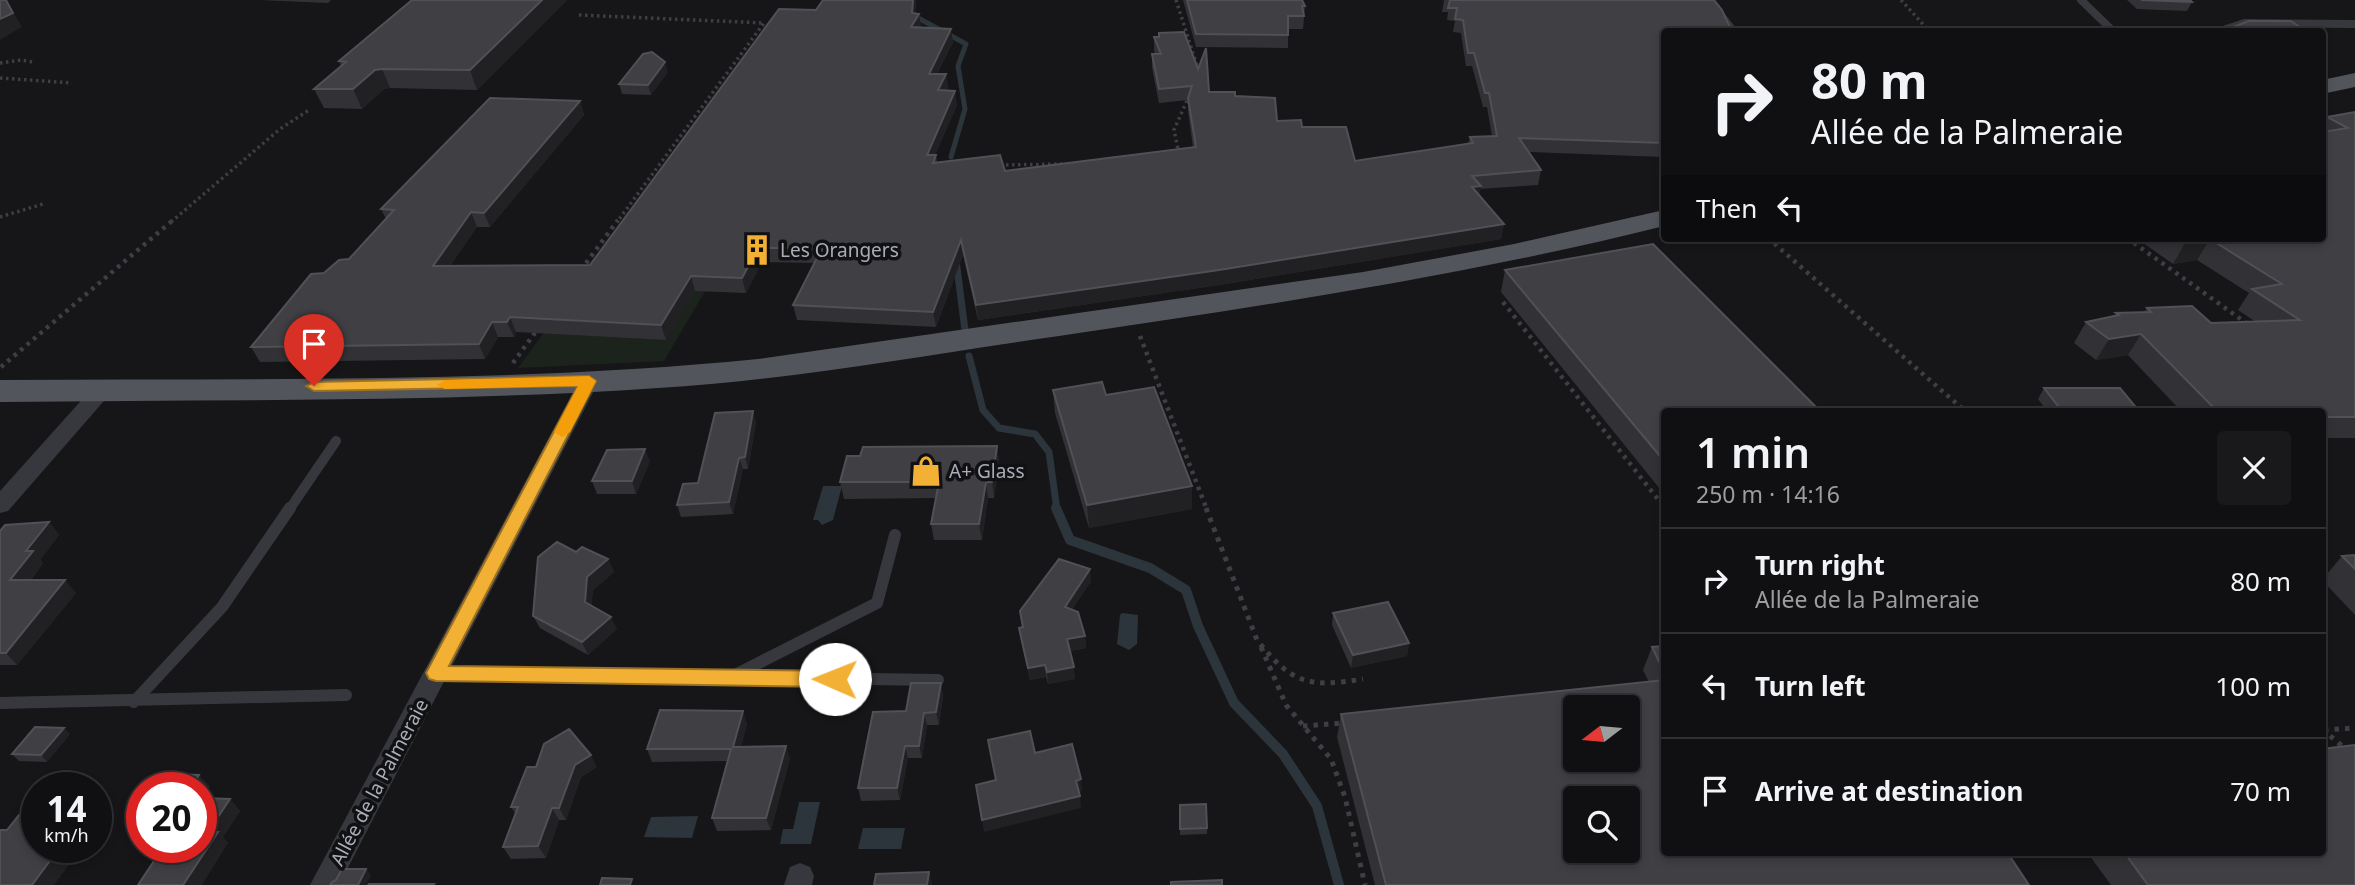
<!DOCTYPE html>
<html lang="en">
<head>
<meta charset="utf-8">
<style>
  :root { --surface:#101012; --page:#19191b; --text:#f1f3f6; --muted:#9c9d9f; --line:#303032 }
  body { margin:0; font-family:"Noto Sans",sans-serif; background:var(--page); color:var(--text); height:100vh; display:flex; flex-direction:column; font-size:26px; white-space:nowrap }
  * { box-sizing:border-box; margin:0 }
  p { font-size:23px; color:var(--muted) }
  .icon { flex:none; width:38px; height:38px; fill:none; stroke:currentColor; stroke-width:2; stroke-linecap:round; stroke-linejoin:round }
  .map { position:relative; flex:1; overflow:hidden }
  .details { position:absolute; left:1661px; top:408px; width:665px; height:448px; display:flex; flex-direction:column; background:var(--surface); border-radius:7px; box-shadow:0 4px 10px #0003,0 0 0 2px var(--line) }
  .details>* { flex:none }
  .top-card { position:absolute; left:1661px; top:28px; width:665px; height:214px; border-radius:7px; box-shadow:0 4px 10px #0003,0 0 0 2px var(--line); background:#101012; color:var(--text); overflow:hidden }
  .needle { width:46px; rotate:254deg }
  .controls { position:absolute; left:1563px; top:695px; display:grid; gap:14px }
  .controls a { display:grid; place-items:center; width:77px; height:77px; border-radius:7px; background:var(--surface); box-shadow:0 4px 10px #0003,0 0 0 2px var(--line); font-size:35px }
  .speed { position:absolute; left:21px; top:772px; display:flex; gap:14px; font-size:35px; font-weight:700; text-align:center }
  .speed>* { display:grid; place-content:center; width:91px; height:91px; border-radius:50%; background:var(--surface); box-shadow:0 4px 10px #0003,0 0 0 2px var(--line); line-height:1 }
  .speed small { font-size:18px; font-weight:400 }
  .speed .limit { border:10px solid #d22; background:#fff; color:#111 }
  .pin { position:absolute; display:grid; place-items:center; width:60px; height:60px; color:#fff; margin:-72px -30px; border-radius:50% 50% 50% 0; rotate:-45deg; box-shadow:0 0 7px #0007 }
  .pin .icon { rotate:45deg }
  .me { position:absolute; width:77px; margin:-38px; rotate:271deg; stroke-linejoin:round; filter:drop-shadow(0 0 5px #0008) }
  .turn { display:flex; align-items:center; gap:24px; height:147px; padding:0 35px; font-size:32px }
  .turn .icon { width:91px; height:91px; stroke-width:2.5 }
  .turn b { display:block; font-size:49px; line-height:60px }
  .then { display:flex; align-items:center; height:66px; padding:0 35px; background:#0003; gap:14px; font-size:26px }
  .round { display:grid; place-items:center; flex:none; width:74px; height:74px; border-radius:7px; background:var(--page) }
  .summary { display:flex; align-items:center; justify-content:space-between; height:119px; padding:0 35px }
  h1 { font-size:42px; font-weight:600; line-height:52px }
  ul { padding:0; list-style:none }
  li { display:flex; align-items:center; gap:21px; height:105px; padding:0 35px; border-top:2px solid var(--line) }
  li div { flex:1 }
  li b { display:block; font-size:26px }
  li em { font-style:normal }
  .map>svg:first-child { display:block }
</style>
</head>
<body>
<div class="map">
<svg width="2355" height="885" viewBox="0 0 2355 885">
  <rect width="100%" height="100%" fill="#161618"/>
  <path fill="#1c231d" d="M 672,158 L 556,334 L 666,340 L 708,269 L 718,269 L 664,361 L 518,368 Z"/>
  <path fill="#2c353c" d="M 823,486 L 842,486 L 833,520 L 822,525 L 818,520 L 813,520 Z
    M 1122,613 L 1138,615 L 1137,644 L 1129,650 L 1117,644 L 1120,615 Z
    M 799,802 L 820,802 L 811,844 L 780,844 L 783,829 L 793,829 Z
    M 698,816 L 692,838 L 644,837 L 651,817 Z
    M 863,828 L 905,828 L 901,849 L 858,849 Z"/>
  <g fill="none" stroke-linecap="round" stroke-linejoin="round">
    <path stroke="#2c353c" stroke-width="5" d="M 906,0 L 909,13 L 966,44 L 958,66 L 965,109 L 951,157"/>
    <path stroke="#2c353c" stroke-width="7" d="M 956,260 L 965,330
      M 969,356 L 983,410 L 999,428 L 1035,434 L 1049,452 L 1057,510"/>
    <path stroke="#2c353c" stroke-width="10" d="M 1056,508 L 1070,540 L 1150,568 L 1186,590 L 1198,626 L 1234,703 L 1283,754 L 1317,806 L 1339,885"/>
    <path stroke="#3d3f44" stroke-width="3.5" stroke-dasharray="2.5 3.5" stroke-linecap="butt" d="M 1176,0 L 1199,72
      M 1901,0 L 1930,32
      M 579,15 L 764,23 L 617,222
      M 0,63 L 21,60 L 33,62
      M 0,78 L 72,83
      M 1179,154 L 1174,130 L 1189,96
      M 1000,165 L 1062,164
      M 0,217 L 43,204
      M 171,222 L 280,129 L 309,110"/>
    <path stroke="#3d3f44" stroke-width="4.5" stroke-dasharray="3.5 5" stroke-linecap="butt" d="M 1768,238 L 1965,411
      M 2127,238 L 2249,325
      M 581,270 L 618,220
      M 1503,302 L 1664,507
      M 1140,336 L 1207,510
      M 513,363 L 537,330
      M 1,367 L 173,220"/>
    <path stroke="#3d3f44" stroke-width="5" stroke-dasharray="4.5 6" stroke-linecap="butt" d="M 1206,508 L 1257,640 C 1292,684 1309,688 1363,679
      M 1261,647 L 1286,705 L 1331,759 L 1345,797 L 1365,885
      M 1303,726 L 1343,723
      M 2322,729 L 2355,757
      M 2324,730 L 2355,728"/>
    <path stroke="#37383d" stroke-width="8" d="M 1709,0 L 1734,32
      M 2081,0 L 2114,32"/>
    <path stroke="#37383d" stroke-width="10" d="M 289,510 L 336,441"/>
    <path stroke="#37383d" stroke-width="12" d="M 436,673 L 938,680
      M 733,676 L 877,603 L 895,535
      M 134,702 L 222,607 L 290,508
      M 0,703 L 346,695"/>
    <path fill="#37383d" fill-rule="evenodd" d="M 2244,19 L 2355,20 L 2355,28 L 2244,27 L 2228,32 L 2204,32 Z
      M 589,375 L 596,377 L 599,381 L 339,885 L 310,885 L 579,381 L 582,377 Z
      M 103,383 L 110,384 L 113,389 L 110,394 L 8,511 L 0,513 L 0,491 L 96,384 Z
      M 800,863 L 810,867 L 814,876 L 812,885 L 784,885 L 790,867 Z"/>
    <path fill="#53555c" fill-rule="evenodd" d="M 2355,73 L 2355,87 L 2322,94 L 2322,80 Z
      M 1664,210 L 1664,226 C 1464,276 1262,306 1059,336 C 925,355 792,380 658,388 C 439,403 219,399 0,402 L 0,380 C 252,378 507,384 758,359 L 1363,272 L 1514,244 Z"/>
  </g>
  <path fill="#323236" d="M 259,0 L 331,0 L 328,3 Z
    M 412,0 L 567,0 L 477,90 L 390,88 L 384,89 L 362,109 L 324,108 L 314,89 L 341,66 L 339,61 Z
    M 823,0 L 916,0 L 915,14 L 921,26 L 920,28 L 953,42 L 937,74 L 946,74 L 948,88 L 946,91 L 957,105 L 935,155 L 936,155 L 937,162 L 1005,171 L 1193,148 L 1188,111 L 1188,100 L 1159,103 L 1152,68 L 1152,54 L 1155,54 L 1154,50 L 1154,37 L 1159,37 L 1159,33 L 1198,69 L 1209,92 L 1235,96 L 1277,121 L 1302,127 L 1355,161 L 1468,144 L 1470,137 L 1492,136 L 1487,107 L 1483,107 L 1472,66 L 1466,66 L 1461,33 L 1453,32 L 1455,21 L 1447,20 L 1448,12 L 1442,12 L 1444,0 L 1714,0 L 1664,32 L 1664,157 L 1529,152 L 1541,170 L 1538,185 L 1480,189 L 1479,196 L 1504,224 L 1501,239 L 1219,285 L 978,320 L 963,255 L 936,327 L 797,320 L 793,305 L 814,263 L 762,262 L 746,293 L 695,291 L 666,340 L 516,332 L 514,337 L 498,337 L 485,359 L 260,362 L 251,347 L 324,273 L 349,259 L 386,219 L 381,209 L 580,101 L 584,115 L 490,227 L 477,227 L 450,266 L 590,265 L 816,10 Z
    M 1183,0 L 1302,0 L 1305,6 L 1303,29 L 1288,29 L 1288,48 L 1196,47 Z
    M 2127,0 L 2190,0 L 2192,2 L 2187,11 L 2137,9 Z
    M 668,72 L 651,95 L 622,94 L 619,84 Z
    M 2355,112 L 2355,438 L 2322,438 L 2322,411 L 2181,411 L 2128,355 L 2096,360 L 2074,343 L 2086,322 L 2115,316 L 2116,313 L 2144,312 L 2147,308 L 2211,323 L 2256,322 L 2238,310 L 2249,293 L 2197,260 L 2173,264 L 2136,238 L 2322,238 L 2322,124 L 2327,117 Z
    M 1505,270 L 1664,411 L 1664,494 L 1501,292 Z
    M 2044,388 L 2139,411 L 2047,411 L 2038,399 Z
    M 1053,390 L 1106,395 L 1192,486 L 1192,509 L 1089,528 L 1055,413 Z
    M 756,422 L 748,469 L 743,469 L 733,514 L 681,517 L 677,505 Z
    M 997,446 L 999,463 L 994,498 L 988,498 L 982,540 L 934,540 L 931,524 L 936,498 L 844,499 L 840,482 L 860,456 Z
    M 650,461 L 636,494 L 597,494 L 592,481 Z
    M 49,522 L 59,535 L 40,560 L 43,563 L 31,580 L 76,593 L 17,665 L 0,665 L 0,531 Z
    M 576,552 L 608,559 L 614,572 L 593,590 L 591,606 L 617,629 L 588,655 L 540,628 L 533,616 Z
    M 2355,555 L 2355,615 L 2322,580 L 2342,556 Z
    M 1091,581 L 1072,610 L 1085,636 L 1086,648 L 1070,651 L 1075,679 L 1048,684 L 1046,677 L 1030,680 L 1021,640 L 1019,628 L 1022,627 L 1020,611 Z
    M 1333,613 L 1409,643 L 1407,656 L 1351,668 L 1332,625 Z
    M 1664,646 L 1664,852 L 2029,885 L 1375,885 L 1337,737 L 1341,714 L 1649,682 L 1643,670 L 1652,647 Z
    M 941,683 L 943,696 L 939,725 L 927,725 L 922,758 L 908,758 L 900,800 L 861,801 L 858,788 L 906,711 Z
    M 747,724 L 741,746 L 790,758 L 771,830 L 717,831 L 712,818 L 728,761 L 652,762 L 647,749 Z
    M 70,734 L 47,762 L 19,761 L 12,754 Z
    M 597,767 L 581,777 L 566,820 L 559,820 L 546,858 L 511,859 L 503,847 L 515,813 L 511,807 Z
    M 210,786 L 201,798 L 230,799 L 240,811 L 223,837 L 228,843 L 154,861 L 145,851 L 201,788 Z
    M 1180,805 L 1207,828 L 1207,834 L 1180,835 Z
    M 2087,852 L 2322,852 L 2355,885 L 2111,885 Z"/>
  <path fill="#212124" d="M 6,0 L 22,27 L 0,40 L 0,19 Z
    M 542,0 L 567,0 L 477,90 L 470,70 Z
    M 913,0 L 916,0 L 914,22 L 919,14 L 921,26 L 913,40 L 911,27 Z
    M 951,29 L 953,42 L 931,87 L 929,74 Z
    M 665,62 L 668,72 L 651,95 L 648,85 Z
    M 382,69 L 390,88 L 384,89 L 362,109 L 353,89 L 375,70 Z
    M 946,74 L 948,88 L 940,104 L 938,90 Z
    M 955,91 L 957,105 L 929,169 L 927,155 Z
    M 580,101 L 584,115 L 490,227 L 484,213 Z
    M 1481,186 L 1478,200 L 1472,187 Z
    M 471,212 L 477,227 L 440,281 L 433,266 Z
    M 1504,224 L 1501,239 L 1219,285 L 978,320 L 976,305 Z
    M 2210,239 L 2197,260 L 2173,264 L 2185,243 Z
    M 961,240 L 963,255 L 936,327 L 933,312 Z
    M 758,248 L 762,262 L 746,293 L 742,278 Z
    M 691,276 L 695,291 L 666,340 L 661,325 Z
    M 510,317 L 516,332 L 514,337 L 507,322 Z
    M 492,322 L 498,337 L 485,359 L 479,344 Z
    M 2141,334 L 2128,355 L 2096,360 L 2109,339 Z
    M 753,411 L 756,422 L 748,469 L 745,457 Z
    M 997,446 L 999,463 L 994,498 L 992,482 Z
    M 645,449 L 650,461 L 636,494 L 632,481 Z
    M 739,458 L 743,469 L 733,514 L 729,502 Z
    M 986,482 L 988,498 L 982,540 L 979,524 Z
    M 1192,486 L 1192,509 L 1089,528 L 1087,505 Z
    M 49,522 L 59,535 L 40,560 L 43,563 L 21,593 L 10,580 L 26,551 Z
    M 608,559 L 614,572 L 593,590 L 591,615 L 585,602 L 587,577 Z
    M 1090,569 L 1091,581 L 1066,619 L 1065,607 Z
    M 65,580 L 76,593 L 17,665 L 6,653 Z
    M 611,617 L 617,629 L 588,655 L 582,642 Z
    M 1085,636 L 1086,648 L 1068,651 L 1067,639 Z
    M 1409,643 L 1407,656 L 1351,668 L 1353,655 Z
    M 1045,665 L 1046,677 L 1030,680 L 1028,668 Z
    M 1074,667 L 1075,679 L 1048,684 L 1047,672 Z
    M 941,683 L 943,696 L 939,725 L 936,712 Z
    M 743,711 L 747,724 L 737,759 L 733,747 Z
    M 924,713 L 927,725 L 922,758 L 919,746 Z
    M 64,728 L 70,734 L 47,762 L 41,755 Z
    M 786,746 L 790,758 L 771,830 L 766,818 Z
    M 905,746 L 908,758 L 900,800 L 897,788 Z
    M 591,755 L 597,767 L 581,777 L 566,820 L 559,808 L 575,765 Z
    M 199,775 L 210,786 L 201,799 L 201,788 L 191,788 Z
    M 1081,779 L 1082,791 L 1077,792 L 1076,781 Z
    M 1080,796 L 1081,808 L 984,832 L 982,820 Z
    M 230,799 L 240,811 L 223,837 L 228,843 L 202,885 L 183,885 L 208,832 Z
    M 552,808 L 559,820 L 546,858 L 538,846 Z
    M 60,847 L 82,847 L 54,885 L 32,885 Z
    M 366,869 L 371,875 L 366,885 L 358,885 Z
    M 929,872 L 932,884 L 932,885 L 927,885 Z"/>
  <path fill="#3f3f44" stroke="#4f5156" stroke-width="2" fill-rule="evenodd" d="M 0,0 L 6,0 L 13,13 L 0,19 Z
    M 412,0 L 542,0 L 470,70 L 382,69 L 375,70 L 353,89 L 314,89 L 346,62 L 339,61 Z
    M 823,0 L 913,0 L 912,13 L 919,14 L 911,27 L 951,29 L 929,74 L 946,74 L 938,90 L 955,91 L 927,155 L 936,155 L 933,163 L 1000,155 L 1005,171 L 1196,147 L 1188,98 L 1192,86 L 1159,89 L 1152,54 L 1161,54 L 1154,37 L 1159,37 L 1159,33 L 1184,32 L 1198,69 L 1206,48 L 1209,92 L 1235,92 L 1235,96 L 1275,98 L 1277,121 L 1301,120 L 1302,127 L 1346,127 L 1355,161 L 1473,143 L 1470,137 L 1497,136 L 1489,93 L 1485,93 L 1474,53 L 1468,53 L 1463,20 L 1455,19 L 1457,8 L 1448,8 L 1450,0 L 1714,0 L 1722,10 L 1732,32 L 1664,32 L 1664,143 L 1519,138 L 1541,170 L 1472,176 L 1481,186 L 1472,187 L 1504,224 L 1219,270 L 976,305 L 961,240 L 933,312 L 793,305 L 822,248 L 758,248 L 742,278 L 691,276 L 661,325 L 510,317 L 507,322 L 492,322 L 479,344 L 251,347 L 311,274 L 324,273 L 339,260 L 349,259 L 394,210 L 381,209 L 490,98 L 580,101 L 484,213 L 471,212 L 433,266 L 590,265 L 779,9 L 816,10 Z
    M 1187,0 L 1302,0 L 1305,6 L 1302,6 L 1304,16 L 1288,16 L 1288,35 L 1196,34 Z
    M 2141,0 L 2190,0 L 2192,2 Z
    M 2249,21 L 2291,21 L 2307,32 L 2220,32 Z
    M 652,52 L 665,62 L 648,85 L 619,84 L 643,54 Z
    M 2355,112 L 2355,417 L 2322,417 L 2322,411 L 2217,411 L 2141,334 L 2109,339 L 2086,322 L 2119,315 L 2116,313 L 2151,312 L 2147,308 L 2192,306 L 2211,323 L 2300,320 L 2252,289 L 2282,284 L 2210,239 L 2185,243 L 2178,238 L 2322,238 L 2322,132 L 2348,128 L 2327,117 Z
    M 1653,244 L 1820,411 L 1664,411 L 1664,461 L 1505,270 Z
    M 1102,382 L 1106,395 L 1154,387 L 1192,486 L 1087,505 L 1053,390 Z
    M 2044,388 L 2120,388 L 2139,411 L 2062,411 Z
    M 753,411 L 745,457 L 739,458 L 729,502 L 677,505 L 683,484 L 698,483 L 715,413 Z
    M 997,446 L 992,482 L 986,482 L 979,524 L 931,524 L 939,482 L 840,482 L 847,456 L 860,456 L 863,447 Z
    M 645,449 L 632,481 L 592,481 L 607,450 Z
    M 49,522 L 26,551 L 33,551 L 10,580 L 65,580 L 6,653 L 0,653 L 0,531 L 5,525 Z
    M 557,542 L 576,552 L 582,547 L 608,559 L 587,577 L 585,602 L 611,617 L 582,642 L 533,616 L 538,557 Z
    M 2355,555 L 2355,569 L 2342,556 Z
    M 1059,559 L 1090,569 L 1065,607 L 1078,612 L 1085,636 L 1067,639 L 1074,667 L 1047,672 L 1045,665 L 1028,668 L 1019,628 L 1023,627 L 1020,611 Z
    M 1388,602 L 1409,643 L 1353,655 L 1333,613 Z
    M 1664,646 L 1664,672 L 1652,647 Z
    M 1664,680 L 1664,852 L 2007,852 L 2029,885 L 1386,885 L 1341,714 ZM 1575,707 L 1628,707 L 1628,760 L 1575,760 ZM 1575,798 L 1628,798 L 1628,850 L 1575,850 Z
    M 911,683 L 941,683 L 936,712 L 924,713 L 919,746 L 905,746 L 897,788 L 858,788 L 873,712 L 906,711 Z
    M 660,710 L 743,711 L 733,747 L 786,746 L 766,818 L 712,818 L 731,749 L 647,749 Z
    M 35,727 L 64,728 L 41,755 L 12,754 Z
    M 569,729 L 591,755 L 575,765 L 559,808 L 552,808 L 538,846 L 503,847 L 518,807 L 511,807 L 527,767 L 536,767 L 544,744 Z
    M 1030,731 L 1035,753 L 1072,744 L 1081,779 L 1076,781 L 1080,796 L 982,820 L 976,785 L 996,780 L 988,740 Z
    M 2355,745 L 2355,885 L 2148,885 L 2124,852 L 2322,852 L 2322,749 Z
    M 171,774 L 199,775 L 191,788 L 162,788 Z
    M 201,798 L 230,799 L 208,832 L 218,832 L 183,885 L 138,885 L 160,852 L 145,851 L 148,847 L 201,847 Z
    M 1206,804 L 1207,828 L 1180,829 L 1180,805 Z
    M 19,815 L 37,815 L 37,847 L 60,847 L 32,885 L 0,885 L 0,830 L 7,830 Z
    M 342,869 L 366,869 L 358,885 L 330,885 L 332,882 L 336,880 Z
    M 929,872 L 927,885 L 874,885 L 876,874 Z
    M 602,878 L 632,879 L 630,885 L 600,885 Z
    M 1222,880 L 1222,885 L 1171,885 L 1171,882 Z
    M 369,884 L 434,884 L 433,885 L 368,885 Z"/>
  <path fill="#f2b134" stroke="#9d7322" stroke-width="2" d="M 589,376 L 596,381 L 449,666 L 835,671 L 841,674 L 844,679 L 841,684 L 835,687 L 436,681 L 429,679 L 426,673 L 578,386 L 314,391 L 306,386 L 314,382 Z"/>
  <path fill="#f59e0b" d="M 589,376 L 596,381 L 570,432 L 562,437 L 554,432 L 578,386 L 445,389 L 437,385 L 445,380 Z"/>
  <defs>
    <symbol id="building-bare" viewBox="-9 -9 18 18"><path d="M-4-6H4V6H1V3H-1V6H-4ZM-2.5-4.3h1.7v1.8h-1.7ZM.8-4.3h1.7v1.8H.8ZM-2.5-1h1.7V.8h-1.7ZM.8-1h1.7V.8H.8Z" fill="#f2b134" stroke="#111113" stroke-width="2.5" paint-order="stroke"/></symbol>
    <symbol id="shop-bare" viewBox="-9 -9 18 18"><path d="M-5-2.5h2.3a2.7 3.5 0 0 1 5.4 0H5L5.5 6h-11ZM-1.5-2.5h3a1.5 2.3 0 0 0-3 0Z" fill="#f2b134" stroke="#111113" stroke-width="2.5" paint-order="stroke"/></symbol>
  </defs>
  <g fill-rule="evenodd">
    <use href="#building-bare" x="735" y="228" width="44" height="44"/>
    <use href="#shop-bare" x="904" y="449" width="44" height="44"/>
  </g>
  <g text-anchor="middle" stroke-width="7" stroke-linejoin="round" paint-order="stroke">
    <g font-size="19" fill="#a8adb8" stroke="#111113" text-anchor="start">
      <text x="780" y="257">Les Orangers</text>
      <text x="949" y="478">A+ Glass</text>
    </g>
    <g font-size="19" fill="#a8adb8" stroke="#111113">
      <text transform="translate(379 782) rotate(-62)" y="7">Allée de la Palmeraie</text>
    </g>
  </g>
</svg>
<div class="controls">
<a><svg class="needle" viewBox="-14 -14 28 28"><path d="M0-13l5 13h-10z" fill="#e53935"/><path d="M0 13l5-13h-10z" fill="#9c9d9f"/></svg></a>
<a><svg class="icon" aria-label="search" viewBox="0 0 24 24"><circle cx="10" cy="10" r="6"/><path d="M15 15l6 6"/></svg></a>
</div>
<div class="speed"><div>14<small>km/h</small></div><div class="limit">20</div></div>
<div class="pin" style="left:314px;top:386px;background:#d93025"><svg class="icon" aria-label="arrive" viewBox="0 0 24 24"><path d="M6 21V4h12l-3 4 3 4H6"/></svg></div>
<svg class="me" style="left:835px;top:679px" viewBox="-20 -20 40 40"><circle r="19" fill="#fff"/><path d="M0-13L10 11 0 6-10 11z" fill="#f2b134"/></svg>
<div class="top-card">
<div class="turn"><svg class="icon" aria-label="right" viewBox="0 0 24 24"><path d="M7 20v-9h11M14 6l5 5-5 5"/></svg><div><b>80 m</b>Allée de la Palmeraie</div></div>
<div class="then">Then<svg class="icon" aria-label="left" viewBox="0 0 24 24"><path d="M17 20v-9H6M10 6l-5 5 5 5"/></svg></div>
</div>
<section class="details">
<div class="summary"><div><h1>1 min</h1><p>250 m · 14:16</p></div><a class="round"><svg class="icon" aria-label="close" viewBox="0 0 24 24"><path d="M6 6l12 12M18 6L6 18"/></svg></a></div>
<ul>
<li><svg class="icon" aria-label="right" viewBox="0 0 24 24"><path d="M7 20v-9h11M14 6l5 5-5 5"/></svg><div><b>Turn right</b><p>Allée de la Palmeraie</p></div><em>80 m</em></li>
<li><svg class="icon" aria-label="left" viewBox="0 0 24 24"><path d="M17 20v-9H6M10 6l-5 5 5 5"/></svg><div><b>Turn left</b></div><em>100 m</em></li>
<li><svg class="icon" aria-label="arrive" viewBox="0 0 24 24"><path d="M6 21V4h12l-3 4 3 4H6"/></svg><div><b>Arrive at destination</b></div><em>70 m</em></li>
</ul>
</section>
</div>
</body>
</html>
